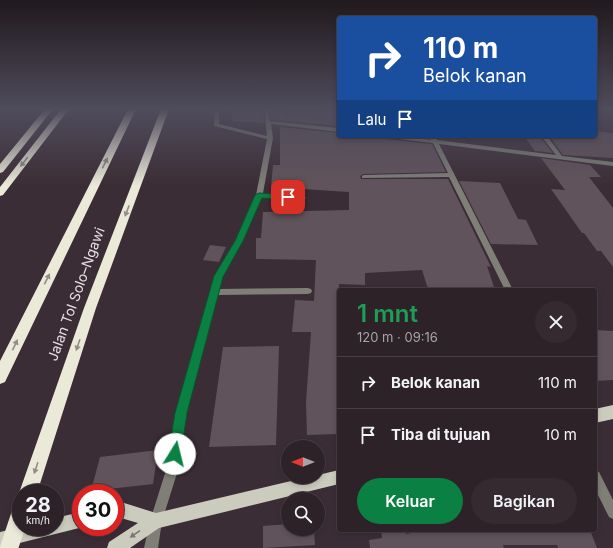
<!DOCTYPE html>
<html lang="id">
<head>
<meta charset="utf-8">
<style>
  :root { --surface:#2c2228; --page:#342a30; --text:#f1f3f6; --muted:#a6a4a8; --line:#483f45; --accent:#0b8043 }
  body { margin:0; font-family:Inter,sans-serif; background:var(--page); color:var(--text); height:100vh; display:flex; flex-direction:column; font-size:15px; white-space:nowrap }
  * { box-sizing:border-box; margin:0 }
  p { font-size:13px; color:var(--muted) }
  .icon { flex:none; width:22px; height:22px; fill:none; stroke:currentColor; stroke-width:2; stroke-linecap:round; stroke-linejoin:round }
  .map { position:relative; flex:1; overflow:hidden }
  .sheet { position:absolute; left:337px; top:288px; width:260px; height:244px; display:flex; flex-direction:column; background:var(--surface); border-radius:4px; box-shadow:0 2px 6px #0003,0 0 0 1px var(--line) }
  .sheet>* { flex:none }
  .top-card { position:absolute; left:337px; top:16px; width:260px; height:122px; border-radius:4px; box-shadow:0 2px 6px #0003,0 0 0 1px var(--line); background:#1a4fa0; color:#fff; overflow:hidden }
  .needle { width:26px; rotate:270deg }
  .tools { position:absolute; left:281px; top:440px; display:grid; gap:8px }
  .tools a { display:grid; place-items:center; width:44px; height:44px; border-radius:50%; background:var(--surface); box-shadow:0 2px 6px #0003,0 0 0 1px var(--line); font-size:20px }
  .speed { position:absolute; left:12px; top:484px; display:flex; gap:8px; font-size:20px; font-weight:700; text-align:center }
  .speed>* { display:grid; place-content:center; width:52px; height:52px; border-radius:50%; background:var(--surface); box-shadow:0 2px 6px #0003,0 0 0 1px var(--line); line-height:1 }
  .speed small { font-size:10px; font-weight:400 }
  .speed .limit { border:6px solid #d22; background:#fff; color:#111 }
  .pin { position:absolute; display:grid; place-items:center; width:34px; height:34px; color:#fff; margin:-17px; border-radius:8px; box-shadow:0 2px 6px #0006 }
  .me { position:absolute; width:44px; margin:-22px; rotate:9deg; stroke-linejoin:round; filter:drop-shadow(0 0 3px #0008) }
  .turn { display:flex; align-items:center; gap:14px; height:84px; padding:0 20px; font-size:18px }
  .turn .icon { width:52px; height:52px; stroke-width:2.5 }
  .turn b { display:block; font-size:28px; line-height:34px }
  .then { display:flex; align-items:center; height:38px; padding:0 20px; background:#0003; gap:8px; font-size:15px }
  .round { display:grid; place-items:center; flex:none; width:42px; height:42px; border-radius:21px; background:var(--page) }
  .head { display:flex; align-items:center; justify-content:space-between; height:68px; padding:0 20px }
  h1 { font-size:24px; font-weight:600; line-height:30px; color:#1e9e55 }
  .action { display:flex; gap:8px; margin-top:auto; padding:8px 20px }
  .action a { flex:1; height:46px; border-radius:24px; background:var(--accent); color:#fff; font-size:16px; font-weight:600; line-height:46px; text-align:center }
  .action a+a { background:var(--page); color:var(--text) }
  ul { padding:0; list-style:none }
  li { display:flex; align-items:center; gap:12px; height:52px; padding:0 20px; border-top:1px solid var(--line) }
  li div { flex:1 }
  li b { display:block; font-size:15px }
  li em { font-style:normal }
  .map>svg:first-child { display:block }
</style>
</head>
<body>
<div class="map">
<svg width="613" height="548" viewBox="0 0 613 548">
  <rect width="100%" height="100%" fill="#3b2d35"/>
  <path fill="#61535b" d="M 286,109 L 286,117 L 289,113 L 320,112 L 321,109 L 333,109 L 334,112 L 336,112 L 339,126 L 271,120 L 270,110 Z
    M 232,110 L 263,110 L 264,123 L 232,121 Z
    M 280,127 L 339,133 L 339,136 L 348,136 L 349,139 L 384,139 L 432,144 L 446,172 L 364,174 L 360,176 L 361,179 L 448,179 L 491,267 L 487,266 L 495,290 L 465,290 L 464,287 L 428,289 L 422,270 L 365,273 L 365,285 L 339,284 L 337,400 L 339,400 L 339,434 L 307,435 L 306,402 L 311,332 L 292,332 L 295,300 L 314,301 L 316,260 L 256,259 L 256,238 L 261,238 L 263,212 L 349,210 L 349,192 L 271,187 L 273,165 L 280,165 Z
    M 595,131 L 613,133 L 613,158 L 563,155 L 550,137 L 595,136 Z
    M 524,136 L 540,137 L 553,153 L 535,151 Z
    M 541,158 L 590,165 L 601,177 L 589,177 L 613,208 L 613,267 L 601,251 L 597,251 L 584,233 L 582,233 L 551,189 L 565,190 Z
    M 459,181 L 500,183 L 518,219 L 526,220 L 538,245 L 491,244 Z
    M 210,245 L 226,247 L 219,262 L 203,260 Z
    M 595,330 L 613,331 L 613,380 L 595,381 Z
    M 279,346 L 276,445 L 209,447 L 223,347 Z
    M 158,450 L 153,484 L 91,491 L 100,457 Z
    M 288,524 L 288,529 L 314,529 L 315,545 L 263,548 L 263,526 Z
    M 381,530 L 405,530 L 406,534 L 430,530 L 590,530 L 597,548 L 558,548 L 557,545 L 503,545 L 504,548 L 370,548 L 369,540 L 382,538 Z"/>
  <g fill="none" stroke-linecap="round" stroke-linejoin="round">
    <path fill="#7f7f78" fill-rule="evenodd" d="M 215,109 L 219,109 L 219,124 L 267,136 L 264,109 L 268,109 L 270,121 L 339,128 L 339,132 L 271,124 L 273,138 L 263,193 L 303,196 L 306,198 L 303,200 L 261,197 L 243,241 L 222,276 L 219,289 L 308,288 L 311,289 L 312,291 L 311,293 L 308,294 L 217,295 L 186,413 L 179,467 L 162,521 L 158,548 L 144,548 L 150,521 L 167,467 L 176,413 L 214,276 L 235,241 L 256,195 L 267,139 L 214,126 Z
      M 387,136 L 403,136 L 431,140 L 430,138 L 433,136 L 435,137 L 437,140 L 556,155 L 541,136 L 547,136 L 562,156 L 613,162 L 613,166 L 439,144 L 513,290 L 505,290 L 449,177 L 362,178 L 362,176 L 364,175 L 448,173 L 433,143 L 390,138 Z
      M 595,470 L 599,472 L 613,500 L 613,519 L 609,517 L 595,489 Z"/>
    <path fill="#ccccbe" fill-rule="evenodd" d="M 613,405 L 613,419 L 595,423 L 595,409 Z
      M 339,470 L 339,484 L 159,528 L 130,548 L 107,548 L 109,542 L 138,523 L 121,518 L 115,520 L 115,504 L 121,502 L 156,513 L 308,477 L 318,477 L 318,475 Z
      M 81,512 L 81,527 L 83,527 L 0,548 L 0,532 L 21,527 L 55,527 L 55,518 Z"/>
    <path fill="#ebead9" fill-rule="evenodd" d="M 45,109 L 53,109 L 3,172 L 0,173 L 0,164 Z
      M 61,109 L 69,109 L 3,195 L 0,196 L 0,187 Z
      M 128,109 L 136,109 L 5,382 L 0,384 L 0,361 Z
      M 161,109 L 169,109 L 96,308 L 37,493 L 21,493 L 21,498 L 19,493 L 84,308 Z"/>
    <path stroke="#ebead9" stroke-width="18" d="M 9,548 L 21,512"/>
  </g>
  <defs><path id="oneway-solid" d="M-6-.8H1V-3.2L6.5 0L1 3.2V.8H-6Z"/></defs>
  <g fill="#938c87">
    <use href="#oneway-solid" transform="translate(24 162) rotate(128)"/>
    <use href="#oneway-solid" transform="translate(105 163) rotate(-64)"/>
    <use href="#oneway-solid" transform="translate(127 211) rotate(111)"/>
    <use href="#oneway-solid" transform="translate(47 279) rotate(-64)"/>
    <use href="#oneway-solid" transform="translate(15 345) rotate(-65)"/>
    <use href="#oneway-solid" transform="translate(78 345) rotate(109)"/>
    <use href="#oneway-solid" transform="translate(36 468) rotate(109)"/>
  </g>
  <use fill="#7c7573" href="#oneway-solid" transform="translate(135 534) rotate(146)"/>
  <linearGradient id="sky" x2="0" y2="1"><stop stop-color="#20191d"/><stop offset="0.59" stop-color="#4f4c5c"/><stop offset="1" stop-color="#4f4c5c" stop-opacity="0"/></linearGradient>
  <rect width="613" height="186" fill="url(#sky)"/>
  <path fill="#0b8043" stroke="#07532c" d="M 259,193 L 288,195 L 292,197 L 288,200 L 262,198 L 243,241 L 223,277 L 187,413 L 181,454 L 179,458 L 175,460 L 170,458 L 168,454 L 175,413 L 214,276 L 235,241 L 255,195 Z"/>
  <g text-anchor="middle" stroke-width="3.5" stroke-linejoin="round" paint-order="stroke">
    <g font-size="14" fill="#e7dee3" stroke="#3b2d35">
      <text transform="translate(76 294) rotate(-70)" y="5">Jalan Tol Solo–Ngawi</text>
    </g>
  </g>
</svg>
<div class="tools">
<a><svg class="needle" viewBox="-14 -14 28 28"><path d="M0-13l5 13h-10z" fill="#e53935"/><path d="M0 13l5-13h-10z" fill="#a6a4a8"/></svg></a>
<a><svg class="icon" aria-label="search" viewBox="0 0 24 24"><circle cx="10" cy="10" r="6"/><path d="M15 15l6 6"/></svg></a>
</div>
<div class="speed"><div>28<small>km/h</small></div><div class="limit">30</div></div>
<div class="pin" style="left:288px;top:197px;background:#d93025"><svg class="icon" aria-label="arrive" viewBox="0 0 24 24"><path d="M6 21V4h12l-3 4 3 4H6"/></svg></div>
<svg class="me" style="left:175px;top:454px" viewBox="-20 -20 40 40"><circle r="19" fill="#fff"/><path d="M0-13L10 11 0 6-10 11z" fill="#0b8043"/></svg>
<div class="top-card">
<div class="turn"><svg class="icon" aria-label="right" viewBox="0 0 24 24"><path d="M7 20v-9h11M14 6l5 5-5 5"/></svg><div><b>110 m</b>Belok kanan</div></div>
<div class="then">Lalu<svg class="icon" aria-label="arrive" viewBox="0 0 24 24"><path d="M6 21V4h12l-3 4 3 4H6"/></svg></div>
</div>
<section class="sheet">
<div class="head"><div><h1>1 mnt</h1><p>120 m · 09:16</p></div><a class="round"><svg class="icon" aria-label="close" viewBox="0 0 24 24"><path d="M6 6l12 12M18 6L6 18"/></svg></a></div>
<ul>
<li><svg class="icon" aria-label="right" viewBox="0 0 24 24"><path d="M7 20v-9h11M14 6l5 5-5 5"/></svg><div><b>Belok kanan</b></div><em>110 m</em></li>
<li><svg class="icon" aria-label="arrive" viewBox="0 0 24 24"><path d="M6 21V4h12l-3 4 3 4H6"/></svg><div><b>Tiba di tujuan</b></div><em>10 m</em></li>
</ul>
<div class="action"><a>Keluar</a><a>Bagikan</a></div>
</section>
</div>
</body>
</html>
